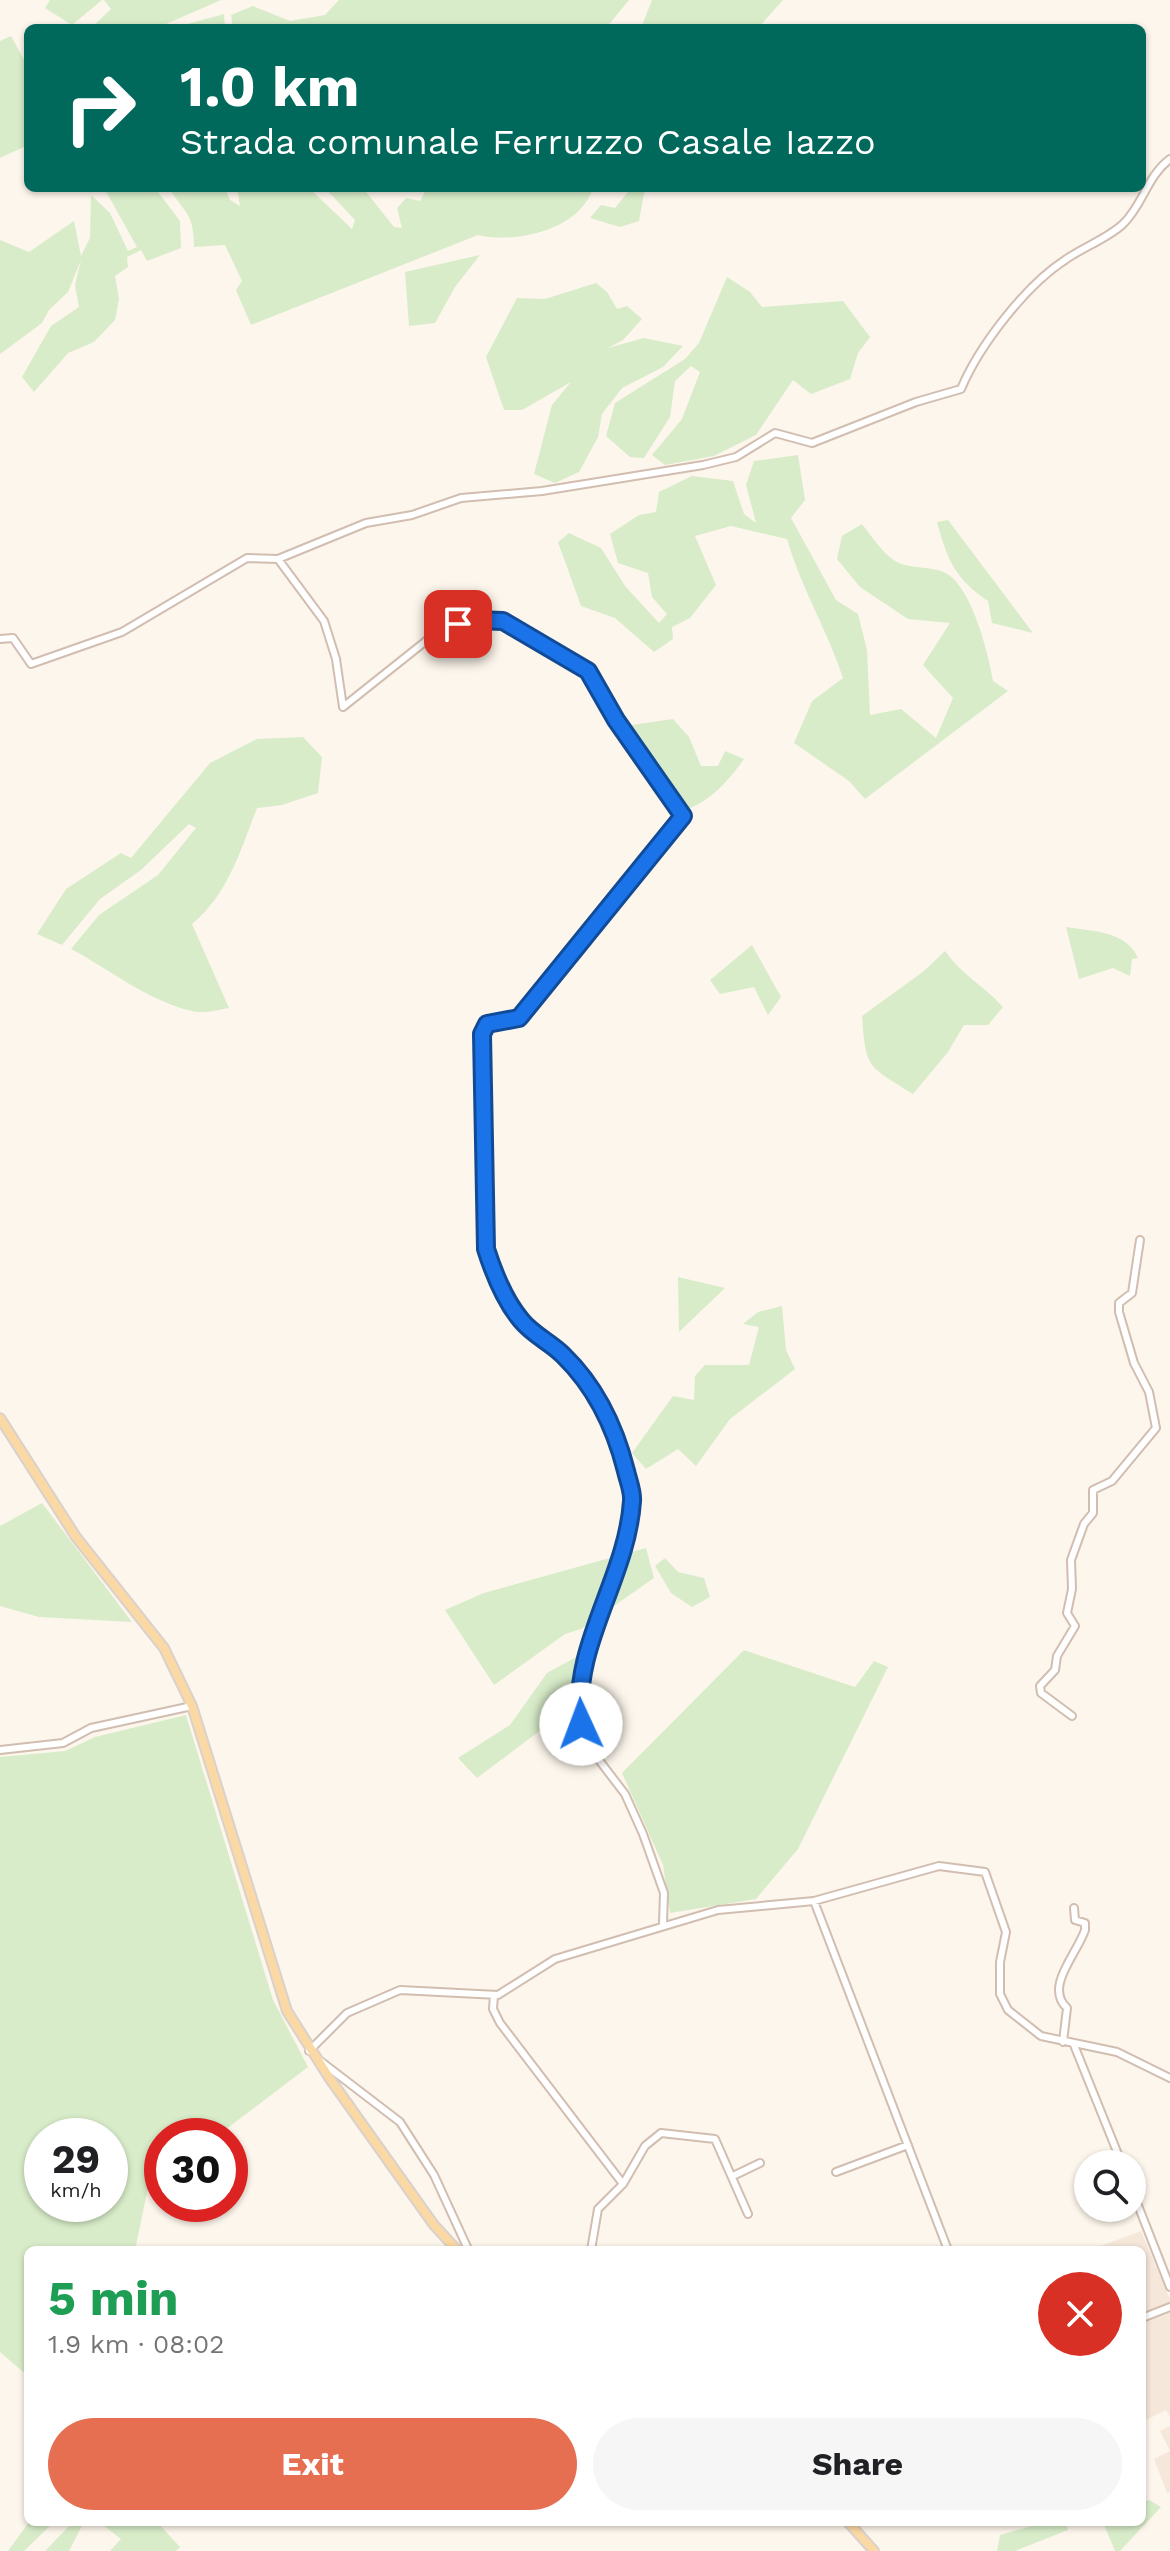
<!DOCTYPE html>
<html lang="en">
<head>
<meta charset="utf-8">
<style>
  :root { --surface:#fff; --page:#f6f6f6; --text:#202124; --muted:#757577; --accent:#e76f51 }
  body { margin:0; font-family:"Work Sans",sans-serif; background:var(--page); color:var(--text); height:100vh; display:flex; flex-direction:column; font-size:30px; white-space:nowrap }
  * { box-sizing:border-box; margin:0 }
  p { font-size:26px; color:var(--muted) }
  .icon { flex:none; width:44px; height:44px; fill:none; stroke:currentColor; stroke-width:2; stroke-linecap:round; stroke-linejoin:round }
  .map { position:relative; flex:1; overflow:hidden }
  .panel { position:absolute; left:24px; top:2246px; width:1122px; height:280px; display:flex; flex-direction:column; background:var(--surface); border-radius:12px; box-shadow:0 2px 6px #0004 }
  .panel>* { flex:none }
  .guide { position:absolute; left:24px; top:24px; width:1122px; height:168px; border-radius:12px; box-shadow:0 2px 6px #0004; background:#00695c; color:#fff; overflow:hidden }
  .tools { position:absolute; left:1074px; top:2150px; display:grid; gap:16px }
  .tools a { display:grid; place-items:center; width:72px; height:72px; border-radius:50%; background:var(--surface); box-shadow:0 2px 6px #0004; font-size:40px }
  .speed { position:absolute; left:24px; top:2118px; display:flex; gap:16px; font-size:40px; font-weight:700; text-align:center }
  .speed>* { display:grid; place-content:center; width:104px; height:104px; border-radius:50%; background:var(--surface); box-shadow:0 2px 6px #0004; line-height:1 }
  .speed small { font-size:20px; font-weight:400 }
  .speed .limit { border:12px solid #d22; background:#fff; color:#111 }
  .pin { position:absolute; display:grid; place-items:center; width:68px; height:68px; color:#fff; margin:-34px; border-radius:16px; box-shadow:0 4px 12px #0006 }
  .me { position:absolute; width:88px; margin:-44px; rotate:358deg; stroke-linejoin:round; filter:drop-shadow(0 0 6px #0008) }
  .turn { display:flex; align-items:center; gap:28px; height:168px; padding:0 24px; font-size:36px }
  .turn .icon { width:104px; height:104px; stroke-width:2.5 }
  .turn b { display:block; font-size:56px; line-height:68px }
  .round { display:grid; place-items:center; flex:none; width:84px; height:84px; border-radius:42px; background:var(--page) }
  .summary { display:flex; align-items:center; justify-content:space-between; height:136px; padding:0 24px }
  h1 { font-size:48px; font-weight:700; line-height:60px; color:#1e9e55 }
  .primary-button { display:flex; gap:16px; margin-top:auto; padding:16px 24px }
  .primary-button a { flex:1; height:92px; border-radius:48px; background:var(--accent); color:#fff; font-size:32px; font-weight:700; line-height:92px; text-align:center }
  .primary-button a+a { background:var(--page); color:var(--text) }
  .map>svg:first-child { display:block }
</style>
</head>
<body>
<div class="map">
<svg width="1170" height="2551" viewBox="0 0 1170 2551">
  <rect width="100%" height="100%" fill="#fdf6ec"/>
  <path fill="#f5e8da" d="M 1141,2231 L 1170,2299 L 1170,2417 L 1166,2410 L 1142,2422 L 1142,2250 L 1090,2250 Z
    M 1170,2426 L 1170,2492 L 1167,2493 L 1154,2459 L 1170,2451 L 1160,2431 Z"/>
  <path fill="#d8ecc9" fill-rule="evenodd" d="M 50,0 L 102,0 L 72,25 L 45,8 Z
    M 104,0 L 221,0 L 157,28 L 91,28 L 111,9 Z
    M 339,0 L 629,0 L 606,28 L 233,28 L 231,15 L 253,6 L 290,21 L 325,15 Z
    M 652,0 L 783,0 L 758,28 L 641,28 Z
    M 224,14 L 225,28 L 173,28 Z
    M 11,36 L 28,67 L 28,145 L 0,158 L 0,41 Z
    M 104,188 L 155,188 L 180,221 L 181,248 L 147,261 L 141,250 L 127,257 L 128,267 L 115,276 L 119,299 L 115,320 L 94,342 L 68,353 L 34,392 L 22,377 L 51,326 L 79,307 L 75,285 L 81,260 L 68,292 L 49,310 L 42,323 L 0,354 L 0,240 L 29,252 L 74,221 L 81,256 L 90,238 L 91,195 L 110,213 L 128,251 L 137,247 Z
    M 169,188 L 225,188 L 230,200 L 240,206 L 237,188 L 309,188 L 352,229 L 355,220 L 325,188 L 363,188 L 394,227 L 402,228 L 397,208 L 406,198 L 420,201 L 427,188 L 593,188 C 580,230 516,244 478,235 L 251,325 L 236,290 L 242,281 L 225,245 L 194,247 C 194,213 185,214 169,188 Z
    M 631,188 L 645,188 L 639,221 L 620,227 L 590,218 L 601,205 L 615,208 Z
    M 480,255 L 455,287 L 435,323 L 409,326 L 405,272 Z
    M 727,277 L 750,292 L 762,307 L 843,301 L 870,337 L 858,353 L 850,379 L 811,394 L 793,380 L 756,435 L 714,456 L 665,465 L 652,455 L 682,419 L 700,372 L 691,366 L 675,381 L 670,417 L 644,458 L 630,457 L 606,436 L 615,403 L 685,359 L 699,343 Z
    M 596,283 L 607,292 L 617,309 L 627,306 L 642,319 L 623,340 L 608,348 L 644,338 L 683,346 L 663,367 L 622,388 L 602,414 L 598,437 L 579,472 L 555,483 L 534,474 L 552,405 L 571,382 L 522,410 L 504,410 L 486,357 L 517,298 L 545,299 Z
    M 798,455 L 805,500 L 791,518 L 836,600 L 858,614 L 867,650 L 870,715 L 901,709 L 936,738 L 953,698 L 923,665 L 950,623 L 908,619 L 860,587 L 837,559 L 842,536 L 862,524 C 871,535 882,553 895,561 C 910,570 935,565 949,575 C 973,593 988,652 993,681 L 1008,691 L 865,799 L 849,781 L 794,743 L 812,701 L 843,678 C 827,629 801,588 787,539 L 731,526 L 695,536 L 716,585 L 690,618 L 672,627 L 673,639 L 654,652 L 615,618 L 581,606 L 558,542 L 569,533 L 601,548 L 625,586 L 659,623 L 667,614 L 652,597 L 648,573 L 618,563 L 610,534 L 639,515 L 656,512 L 659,492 L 692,476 L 733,481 L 744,514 L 756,523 L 746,485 L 754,461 Z
    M 948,520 L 1033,633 L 992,623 L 988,601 C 955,579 947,559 937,522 Z
    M 673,719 L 689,737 L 701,766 L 718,766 L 725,751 L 744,759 C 729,780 710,802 685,810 L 660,769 L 625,726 Z
    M 303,737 L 322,757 L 318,793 L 282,805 L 257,808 C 241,849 228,895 192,924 L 229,1008 C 218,1010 203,1014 192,1011 C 148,1001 111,970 71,949 L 99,915 L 158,875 L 196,828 L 189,824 L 141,870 L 100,899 L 62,945 L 37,934 L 66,889 L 121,853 L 131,858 L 210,763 L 257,739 Z
    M 1066,927 C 1094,932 1125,930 1138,958 L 1132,959 L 1130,976 L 1113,968 L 1079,979 Z
    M 752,945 L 781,997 L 768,1015 L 754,987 L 720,994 L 710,980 Z
    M 945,951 C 962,975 984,986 1003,1007 L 988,1025 L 964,1025 L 948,1052 L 913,1094 C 868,1065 866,1071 862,1016 L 924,971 Z
    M 678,1277 L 725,1288 L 679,1332 Z
    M 782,1306 L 786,1350 L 795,1369 L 730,1419 L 696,1466 L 678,1449 L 646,1469 L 632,1453 L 673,1396 L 694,1400 L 695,1376 L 705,1365 L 749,1365 L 759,1327 L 743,1324 L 758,1312 Z
    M 42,1503 L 132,1622 L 39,1617 L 0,1606 L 0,1526 Z
    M 646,1548 L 654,1578 L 581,1629 L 565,1634 L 494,1685 L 445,1610 L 484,1593 Z
    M 665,1558 L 678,1572 L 704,1578 L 710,1597 L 692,1607 L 671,1593 L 655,1566 Z
    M 744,1650 L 855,1687 L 874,1661 L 888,1667 L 798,1849 L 756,1899 L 670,1913 L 663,1865 L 622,1773 Z
    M 580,1655 L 573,1706 L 477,1778 L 458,1758 L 510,1725 L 547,1673 Z
    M 186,1715 L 273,2000 L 308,2067 L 217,2136 L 162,2136 L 162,2177 L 148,2188 L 135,2250 L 28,2250 L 28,2376 L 0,2352 L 0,1757 L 65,1751 L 95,1737 ZM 42,2136 L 110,2136 L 110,2204 L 42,2204 Z
    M 1149,2500 L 1161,2507 L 1120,2551 L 1115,2551 L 1103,2522 L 1142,2522 L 1142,2502 Z
    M 29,2522 L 54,2522 L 24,2551 L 8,2551 Z
    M 73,2522 L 84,2522 L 69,2551 L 45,2551 Z
    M 99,2522 L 157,2522 L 180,2547 L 176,2551 L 110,2551 L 121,2539 Z
    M 1045,2522 L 1066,2522 L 1068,2530 L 1015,2551 L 997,2551 L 1000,2535 Z"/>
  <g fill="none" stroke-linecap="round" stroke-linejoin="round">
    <defs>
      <path id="minor" d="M 278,559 L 324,621 L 336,659 L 343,707 L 441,629 L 475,620 L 503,621 L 588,671 L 616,720 L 683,816 L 519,1018 L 487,1024 L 482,1034 L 486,1249 L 496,1278 L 519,1319 L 535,1335 L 560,1351 L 599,1398 L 623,1460 L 633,1499 L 623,1554 L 592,1634 L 578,1699 L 581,1724 L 589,1747 L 625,1794 L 643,1834 L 664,1893 L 663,1924
        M 0,639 L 13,638 L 31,664 L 122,632 L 247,558 L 278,559 L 366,523 L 412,515 L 461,498 L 542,491 L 703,465 L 736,457 L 775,433 L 812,443 L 916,402 L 961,389 C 979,346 1025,286 1065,260 C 1083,247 1107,239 1123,224 C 1143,205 1147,176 1170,159
        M 1072,1716 L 1041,1693 L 1040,1686 L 1055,1670 L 1057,1656 L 1075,1626 L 1067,1613 L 1072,1589 L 1071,1560 L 1084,1524 L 1093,1513 L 1093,1490 L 1112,1481 L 1156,1428 L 1149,1392 L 1134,1363 L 1119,1312 L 1119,1303 L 1132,1293 L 1140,1240
        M 0,1750 L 63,1743 L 91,1728 L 192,1706
        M 814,1901 L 948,2250
        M 494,1995 L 493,2009 L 500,2023 L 623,2184
        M 1063,2042 L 1067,2008 C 1044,1987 1077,1954 1085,1930 L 1085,1923 L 1075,1920 L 1074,1908
        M 1074,2045 L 1122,2164
        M 309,2051 L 347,2013 L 400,1990 L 498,1995 L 555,1959 L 718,1910 L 814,1901 L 939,1866 L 985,1872 L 1006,1932 L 1000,1962 L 1000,1994 L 1008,2010 L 1041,2036 L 1117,2052 L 1170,2078
        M 319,2060 L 400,2122 L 434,2175 L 468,2249
        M 836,2172 L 908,2145
        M 733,2176 L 760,2163
        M 1132,2190 L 1170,2287
        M 591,2250 L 598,2209 L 623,2184 L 645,2146 L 661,2133 L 715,2139 L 748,2214
        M 1142,2318 L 1170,2307"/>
      <path id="major" d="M 0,1418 L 76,1537 L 164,1648 L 192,1706 L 287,2011 L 330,2079 L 434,2225 L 457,2250
        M 848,2522 L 874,2551"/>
    </defs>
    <use href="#minor" stroke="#d1beb0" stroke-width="10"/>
    <use href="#major" stroke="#dad1cd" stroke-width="12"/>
    <use href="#minor" stroke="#fff" stroke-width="6"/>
    <use href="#major" stroke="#fbd9a5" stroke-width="8"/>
  </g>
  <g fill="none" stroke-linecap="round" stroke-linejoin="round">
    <defs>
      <path id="route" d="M 458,624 L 475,620 L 503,621 L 588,671 L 616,720 L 683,816 L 519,1018 L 487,1024 L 482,1034 L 486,1249 C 494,1274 504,1300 521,1320 C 533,1335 550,1342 563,1355 C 596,1387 615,1427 626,1471 C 628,1480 633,1492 632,1501 C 627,1579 571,1645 581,1724"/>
    </defs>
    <use href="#route" stroke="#114b97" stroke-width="20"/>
    <use href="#route" stroke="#1a73e8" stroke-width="14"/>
  </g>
</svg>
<div class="tools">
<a><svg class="icon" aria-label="search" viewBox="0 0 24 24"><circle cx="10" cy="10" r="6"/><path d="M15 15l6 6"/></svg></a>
</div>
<div class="speed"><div>29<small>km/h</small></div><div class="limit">30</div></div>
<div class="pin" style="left:458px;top:624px;background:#d93025"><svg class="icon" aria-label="arrive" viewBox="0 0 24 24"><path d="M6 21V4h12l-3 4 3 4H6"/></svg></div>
<svg class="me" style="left:581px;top:1724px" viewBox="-20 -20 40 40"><circle r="19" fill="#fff"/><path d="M0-13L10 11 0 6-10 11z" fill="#1a73e8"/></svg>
<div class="guide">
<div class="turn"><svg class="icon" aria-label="right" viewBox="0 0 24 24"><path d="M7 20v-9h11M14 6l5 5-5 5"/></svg><div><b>1.0 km</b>Strada comunale Ferruzzo Casale Iazzo</div></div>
</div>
<section class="panel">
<div class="summary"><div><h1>5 min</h1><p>1.9 km · 08:02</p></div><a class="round" style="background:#d93025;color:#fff"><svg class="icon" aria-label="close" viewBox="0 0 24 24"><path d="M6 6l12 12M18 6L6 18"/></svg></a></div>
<div class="primary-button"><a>Exit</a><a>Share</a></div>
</section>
</div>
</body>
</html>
